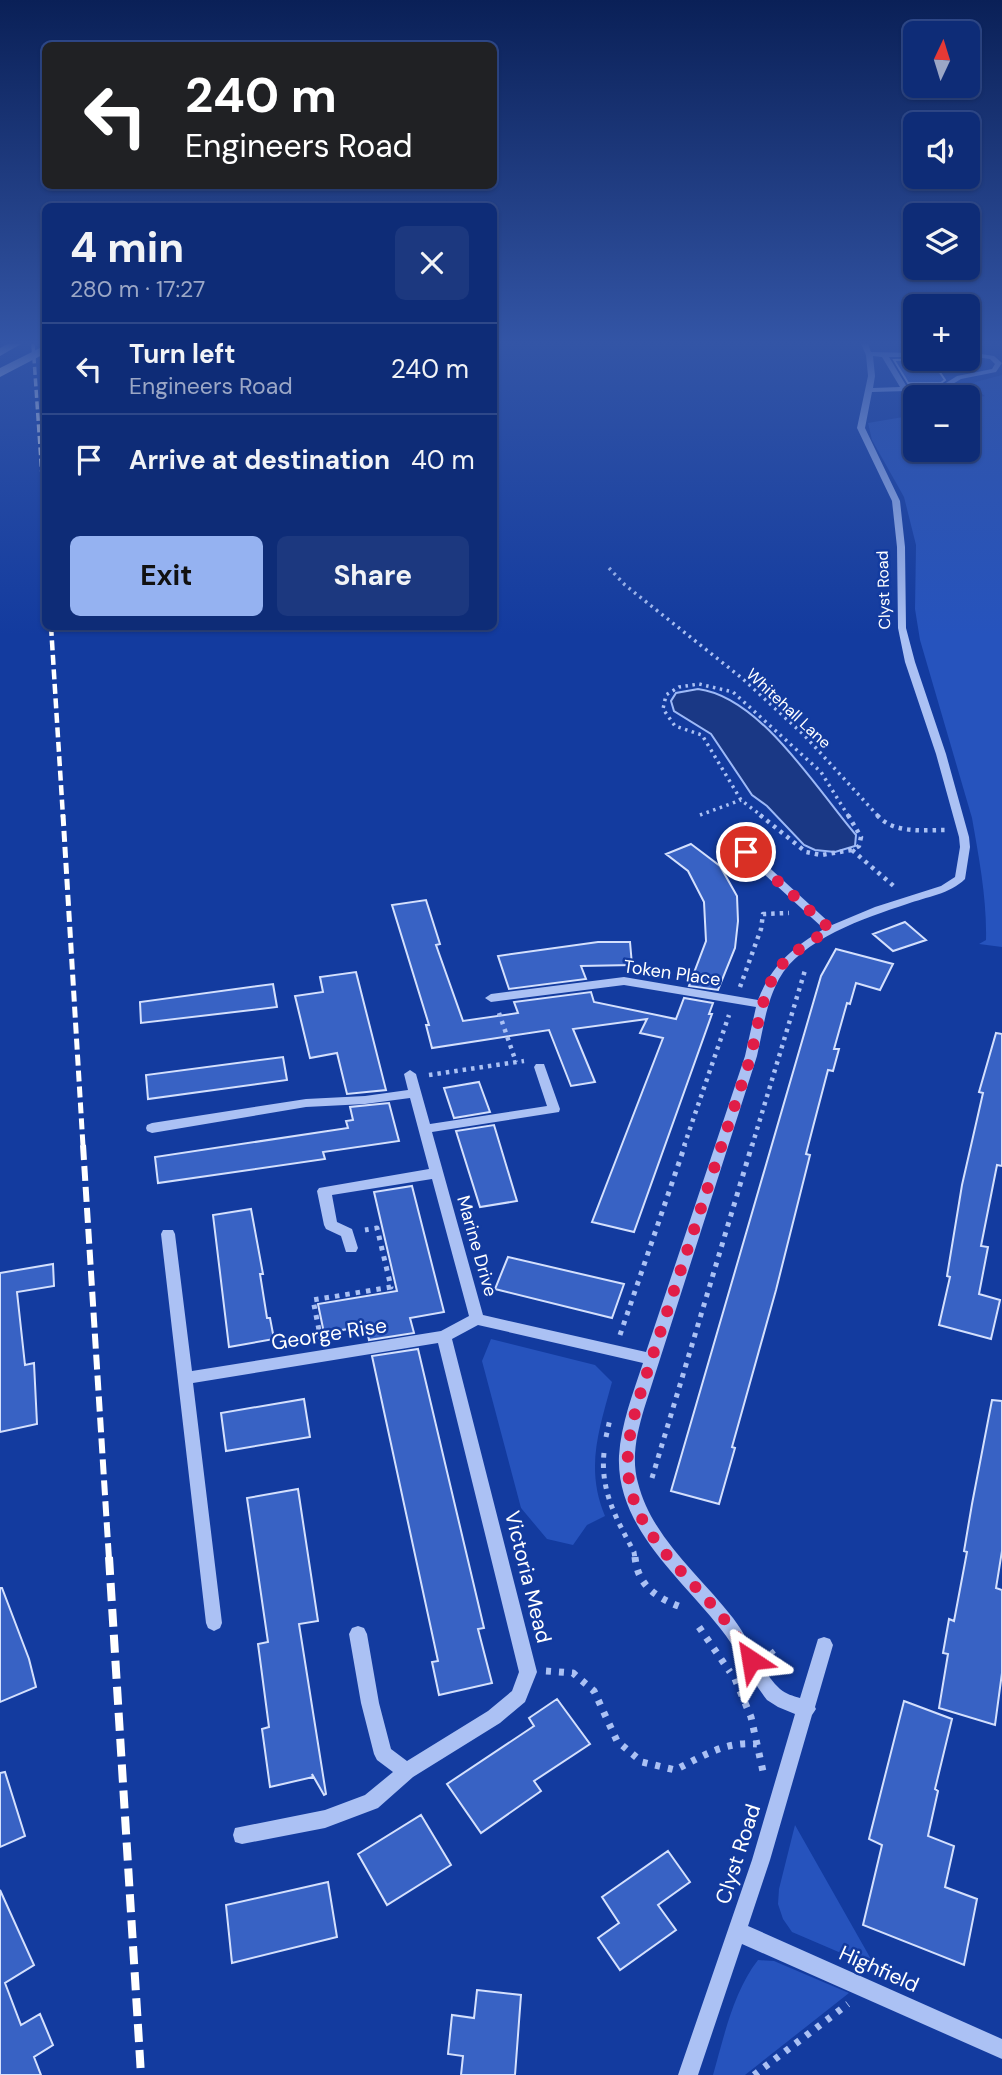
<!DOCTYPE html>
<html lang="en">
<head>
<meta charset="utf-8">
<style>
  :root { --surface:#0e2c77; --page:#1c387f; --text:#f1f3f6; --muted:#9ba7c6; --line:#2e4889; --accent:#95b2f1 }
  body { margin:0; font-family:"DM Sans",sans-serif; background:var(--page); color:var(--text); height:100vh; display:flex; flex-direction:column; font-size:26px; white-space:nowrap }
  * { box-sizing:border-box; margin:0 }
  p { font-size:23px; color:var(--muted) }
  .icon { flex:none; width:38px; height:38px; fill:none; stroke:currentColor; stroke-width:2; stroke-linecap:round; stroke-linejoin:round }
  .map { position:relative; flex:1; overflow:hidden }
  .drawer { position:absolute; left:42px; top:203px; width:455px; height:427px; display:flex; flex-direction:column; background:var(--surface); border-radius:10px; box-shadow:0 2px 5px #0004,0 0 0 2px var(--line) }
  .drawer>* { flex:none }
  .banner { position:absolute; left:42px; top:42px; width:455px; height:147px; border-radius:10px; box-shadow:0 2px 5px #0004,0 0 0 2px var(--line); background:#202124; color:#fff; overflow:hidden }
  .needle { width:46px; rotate:4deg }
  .tools { position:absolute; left:903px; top:21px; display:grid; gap:14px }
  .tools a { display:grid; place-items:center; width:77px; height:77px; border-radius:10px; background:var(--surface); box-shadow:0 2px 5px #0004,0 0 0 2px var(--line); font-size:35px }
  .pin { position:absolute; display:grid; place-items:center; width:60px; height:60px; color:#fff; margin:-30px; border:4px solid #fff; border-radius:50%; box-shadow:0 2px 7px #0007 }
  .me { position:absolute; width:77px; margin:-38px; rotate:327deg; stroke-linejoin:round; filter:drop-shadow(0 0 5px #0008) }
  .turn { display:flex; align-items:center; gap:24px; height:147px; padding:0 28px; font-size:32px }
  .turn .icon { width:91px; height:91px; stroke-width:2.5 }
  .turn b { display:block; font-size:49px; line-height:60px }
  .round { display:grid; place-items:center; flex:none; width:74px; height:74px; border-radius:10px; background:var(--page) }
  .overview { display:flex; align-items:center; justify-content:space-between; height:119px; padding:0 28px }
  h1 { font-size:42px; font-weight:700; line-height:52px }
  .action { display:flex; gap:14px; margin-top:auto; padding:14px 28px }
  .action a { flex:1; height:80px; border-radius:10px; background:var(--accent); color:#111; font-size:28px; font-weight:700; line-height:80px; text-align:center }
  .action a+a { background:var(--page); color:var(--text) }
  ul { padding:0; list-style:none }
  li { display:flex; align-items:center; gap:21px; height:91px; padding:0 28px; border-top:2px solid var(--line) }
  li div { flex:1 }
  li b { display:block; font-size:26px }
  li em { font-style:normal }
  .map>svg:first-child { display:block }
</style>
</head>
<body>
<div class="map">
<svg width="1002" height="2075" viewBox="0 0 1002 2075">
  <rect width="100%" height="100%" fill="#133b9f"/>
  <path fill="#2653bd" d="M 1002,375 L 1002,947 L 979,944 L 986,940 C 987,899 979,858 972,818 L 920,640 L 915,609 L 916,545 L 904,497 L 872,440 L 868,423 L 915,415 L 915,450 L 968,450 L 968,405 L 976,404 L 976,398 L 985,396 L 968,384 Z
    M 491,1339 L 595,1365 L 612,1382 C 599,1430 585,1468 605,1516 L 587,1525 L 573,1545 L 547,1539 L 521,1508 L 482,1361 Z
    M 795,1825 L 876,1968 L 792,1932 L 783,1919 L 778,1904 L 779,1889 Z
    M 758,1960 L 774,1961 L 849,1993 L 745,2075 L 713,2075 C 724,2037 733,1992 758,1960 Z"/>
  <path fill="#1a3885" stroke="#9db9f7" stroke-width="2" d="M 698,689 C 761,697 817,790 856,835 L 855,846 L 835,852 L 815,850 L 804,845 L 767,806 L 752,795 L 711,734 L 674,711 L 671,701 L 676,693 Z"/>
  <path fill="#3862c4" stroke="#d4e0fd" stroke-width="2" d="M 931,359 L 945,380 L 941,383 L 908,383 L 894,360 Z
    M 691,844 L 720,866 L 737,896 L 738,921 L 735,948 L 718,990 L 689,986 L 706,941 L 704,902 L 688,871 L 666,854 Z
    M 426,900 L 440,944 L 436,945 L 463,1021 L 518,1013 L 514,1002 L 591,992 L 594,1002 L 676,1019 L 684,998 L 713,1003 L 709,1014 L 712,1014 L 634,1232 L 592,1222 L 663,1038 L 640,1033 L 647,1019 L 573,1029 L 595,1082 L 571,1086 L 549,1030 L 432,1048 L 426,1025 L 429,1025 L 392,905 Z
    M 905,922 L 926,940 L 893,951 L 873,934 Z
    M 598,942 L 630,942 L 632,965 L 581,966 L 586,979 L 509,989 L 498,956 Z
    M 836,949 L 893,964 L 880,990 L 856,983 L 850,1004 L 847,1003 L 834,1049 L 839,1049 L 833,1071 L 828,1070 L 813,1127 L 806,1154 L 810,1155 L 776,1290 L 732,1447 L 735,1448 L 719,1504 L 671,1491 L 821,976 Z
    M 356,972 L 386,1090 L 347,1094 L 337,1053 L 310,1058 L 295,996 L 323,992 L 320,977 Z
    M 273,984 L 277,1007 L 141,1023 L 140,1002 Z
    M 996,1033 L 1002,1034 L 1002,1166 L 997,1165 L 981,1246 L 988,1247 L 979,1294 L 1000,1300 L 991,1339 L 939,1325 L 950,1277 L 947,1276 L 962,1185 L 983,1093 L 979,1092 Z
    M 283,1057 L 287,1080 L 148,1099 L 146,1075 Z
    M 479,1082 L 490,1112 L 454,1118 L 444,1088 Z
    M 389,1103 L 399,1141 L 323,1152 L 325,1159 L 158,1183 L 155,1157 L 348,1128 L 346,1121 L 353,1120 L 350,1107 Z
    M 494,1125 L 517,1201 L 480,1207 L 456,1131 Z
    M 412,1186 L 444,1312 L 410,1318 L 414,1333 L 369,1340 L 366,1326 L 324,1333 L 318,1304 L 397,1291 L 374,1192 Z
    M 251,1209 L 263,1274 L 260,1274 L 267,1318 L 270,1318 L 274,1339 L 229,1347 L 213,1215 Z
    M 508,1257 L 624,1284 L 612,1318 L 495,1289 Z
    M 53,1264 L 54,1286 L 17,1292 L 25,1365 L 34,1363 L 37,1424 L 0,1432 L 0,1273 Z
    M 418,1349 L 484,1628 L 478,1629 L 492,1683 L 439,1695 L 432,1662 L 438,1661 L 372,1356 Z
    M 304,1399 L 310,1437 L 226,1451 L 221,1413 Z
    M 992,1400 L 1002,1401 L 1002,1551 L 996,1588 L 1002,1590 L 1002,1673 L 995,1725 L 939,1708 L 948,1654 L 943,1653 L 949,1619 L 954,1621 L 967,1552 L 964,1551 L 972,1504 Z
    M 298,1489 L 318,1621 L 299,1624 L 326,1794 L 324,1795 L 312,1774 L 313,1777 L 270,1787 L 262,1729 L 269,1727 L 258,1644 L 268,1642 L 247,1498 Z
    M 0,1588 L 2,1588 L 29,1659 L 36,1687 L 0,1702 Z
    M 557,1699 L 590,1744 L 534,1781 L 541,1791 L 481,1833 L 447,1784 L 534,1726 L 529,1718 Z
    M 904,1701 L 952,1719 L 935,1789 L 938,1791 L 928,1836 L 954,1846 L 945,1887 L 977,1899 L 964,1965 L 863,1925 L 882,1845 L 869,1839 Z
    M 5,1772 L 25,1836 L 0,1847 L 0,1773 Z
    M 421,1815 L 451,1865 L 387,1905 L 358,1854 Z
    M 668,1851 L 690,1882 L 658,1905 L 676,1930 L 620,1970 L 598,1938 L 619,1923 L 602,1897 Z
    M 328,1882 L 337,1937 L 232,1963 L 226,1905 Z
    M 0,1890 L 34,1965 L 5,1983 L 21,2025 L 40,2014 L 53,2045 L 34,2057 L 41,2075 L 0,2075 Z
    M 477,1990 L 521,1995 L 515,2075 L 461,2075 L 463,2056 L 448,2054 L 452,2015 L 474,2018 Z"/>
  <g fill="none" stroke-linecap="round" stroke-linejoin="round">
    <path stroke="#abc1f4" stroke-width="3.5" stroke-dasharray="2.5 4.5" stroke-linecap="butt" d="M 609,568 L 625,585 L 743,679 L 804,735 L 879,817
      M 700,815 L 741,800
      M 763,817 L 741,800 L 702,735 L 675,726 L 663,709 L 666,695 L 679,687 L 699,684 L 733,692 L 821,772 L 849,817"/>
    <path stroke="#abc1f4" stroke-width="4.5" stroke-dasharray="3.5 5" stroke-linecap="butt" d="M 760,815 L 806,852 L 821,855 L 852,850
      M 848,815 L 861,837 L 859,846 L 852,850
      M 877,815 C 894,834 922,830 946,830
      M 852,850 L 896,888
      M 740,987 L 761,929 L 763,914 L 789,913
      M 499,1013 L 516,1062
      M 429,1075 L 524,1061
      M 684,1146 L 729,1015
      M 752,1146 L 806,967"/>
    <path stroke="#abc1f4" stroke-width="5" stroke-dasharray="4.5 6" stroke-linecap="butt" d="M 620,1335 L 685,1145
      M 321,1340 L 313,1300 L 391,1287 L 377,1228 L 365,1230
      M 606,1437 L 610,1419
      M 604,1453 C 600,1491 617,1520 634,1552 L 635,1559
      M 652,1478 L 752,1145"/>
    <path stroke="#abc1f4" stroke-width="7" stroke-dasharray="5 8" stroke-linecap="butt" d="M 635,1557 C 638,1588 659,1599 686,1609
      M 699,1627 L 730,1672
      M 770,1651 L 780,1664
      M 546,1671 L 573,1673 L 594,1691 L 617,1741 L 642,1762 L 675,1770 C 703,1756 725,1741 757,1744
      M 735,1679 L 751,1717 L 764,1776
      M 754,2075 L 848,2004"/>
    <path fill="#abc1f4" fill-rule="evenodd" d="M 861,344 L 868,344 L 871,352 L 915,353 L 915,357 L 889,357 L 907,387 L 941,386 L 957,376 L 992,369 L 995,364 L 990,359 L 968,356 L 968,352 L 994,356 L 1002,363 L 996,372 L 961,379 L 943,390 L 872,392 L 865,428 L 900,501 L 905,547 L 906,628 L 915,662 L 946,754 L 969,837 L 970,847 L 965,879 C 950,894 926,897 907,904 C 865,918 801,939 779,979 C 766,1003 763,1030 757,1056 L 644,1409 C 637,1433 631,1458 638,1483 C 652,1538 699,1574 733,1618 C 750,1640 760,1670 780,1689 C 786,1694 793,1696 800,1698 L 818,1639 L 824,1637 L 830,1639 L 833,1645 L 815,1707 L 816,1709 L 812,1715 L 770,1860 L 748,1926 L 1002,2039 L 1002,2059 L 742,1944 L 698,2075 L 678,2075 L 752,1860 L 795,1714 L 778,1707 L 767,1700 C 749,1677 738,1650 720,1628 C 681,1578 616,1527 619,1456 C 621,1424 633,1393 643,1363 L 478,1325 L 452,1339 L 537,1672 L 525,1702 L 500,1723 L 413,1777 L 378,1808 L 325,1828 L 242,1844 L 235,1842 L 233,1835 L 235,1828 L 325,1810 L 365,1795 L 393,1772 L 377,1760 L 374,1754 L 361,1703 L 349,1634 L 352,1628 L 358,1626 L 364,1628 L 367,1634 L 379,1703 L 391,1749 L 407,1761 L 488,1711 L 512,1691 L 519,1672 L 438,1343 L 193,1383 L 222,1623 L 220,1628 L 214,1631 L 208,1628 L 206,1623 L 161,1234 L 163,1230 L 173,1230 L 175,1234 L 192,1371 L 441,1331 L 469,1316 L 432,1179 L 332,1195 L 337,1222 L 352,1229 L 358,1248 L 356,1252 L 346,1252 L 341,1236 L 326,1229 L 324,1225 L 317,1191 L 319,1188 L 429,1169 L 410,1098 L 365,1104 L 306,1107 L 152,1133 L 147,1131 L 146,1128 L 147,1125 L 152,1123 L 306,1099 L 365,1096 L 408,1090 L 404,1074 L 410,1070 L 416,1074 L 430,1124 L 547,1106 L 534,1067 L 536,1064 L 544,1064 L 560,1109 L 559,1112 L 432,1132 L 483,1315 L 646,1352 L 745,1056 L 756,1007 L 624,985 L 491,1002 L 485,998 L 491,994 L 624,977 L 758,1000 C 771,966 793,947 824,929 L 742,854 L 741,852 L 742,850 L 750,850 L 832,925 L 875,907 L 941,886 L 955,877 L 960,847 L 959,837 L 936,754 L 905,662 L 898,628 L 897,547 L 892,501 L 857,428 L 868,376 L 866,355 ZM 873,356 L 882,357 L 900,387 L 873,388 L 875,376 Z"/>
    <path fill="#fff" fill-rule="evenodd" d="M 7,344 L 21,344 L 0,356 L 0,348 Z
      M 46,345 L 46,353 L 0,377 L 0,368 Z"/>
    <path stroke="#fff" stroke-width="3.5" stroke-dasharray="8 3.5" stroke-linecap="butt" d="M 33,344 L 46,535"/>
    <path stroke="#fff" stroke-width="4.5" stroke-dasharray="10 4.5" stroke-linecap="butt" d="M 51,626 L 63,817"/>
    <path stroke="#fff" stroke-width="5" stroke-dasharray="11 5" stroke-linecap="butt" d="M 63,815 L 83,1146"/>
    <path stroke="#fff" stroke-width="6" stroke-dasharray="15 6" stroke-linecap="butt" d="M 83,1145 L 109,1559"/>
    <path stroke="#fff" stroke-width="8" stroke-dasharray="18 8" stroke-linecap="butt" d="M 109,1557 L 141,2075"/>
  </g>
  <linearGradient id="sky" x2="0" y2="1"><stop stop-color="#0a2057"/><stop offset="0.54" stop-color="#3355a6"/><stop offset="1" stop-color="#3355a6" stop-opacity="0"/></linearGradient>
  <rect width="1002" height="635" fill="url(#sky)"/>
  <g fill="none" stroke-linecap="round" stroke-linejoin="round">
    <path stroke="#e11d48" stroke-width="12" stroke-dasharray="0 21.6" d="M 746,852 L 830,929 C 812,941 790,952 777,971 C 762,994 757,1029 751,1056 L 643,1385 C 634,1415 624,1447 629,1480 C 637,1538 694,1580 728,1624 C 736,1635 743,1648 751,1660"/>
  </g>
  <g text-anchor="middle" stroke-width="5" stroke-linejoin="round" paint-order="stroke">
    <g font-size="16" fill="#fff" stroke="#133b9f">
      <text transform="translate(883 590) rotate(-92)" y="6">Clyst Road</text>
      <text transform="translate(789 708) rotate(43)" y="6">Whitehall Lane</text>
    </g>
    <g font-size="18" fill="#fff" stroke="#133b9f">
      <text transform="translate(672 973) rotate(8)" y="6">Token Place</text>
      <text transform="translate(477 1246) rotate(74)" y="6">Marine Drive</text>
    </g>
    <g font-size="21" fill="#fff" stroke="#133b9f">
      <text transform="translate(329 1334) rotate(-9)" y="7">George Rise</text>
      <text transform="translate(528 1577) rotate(76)" y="7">Victoria Mead</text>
      <text transform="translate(738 1854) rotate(-72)" y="7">Clyst Road</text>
      <text transform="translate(879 1969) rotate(24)" y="7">Highfield</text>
    </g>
  </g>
</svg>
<div class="tools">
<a><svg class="needle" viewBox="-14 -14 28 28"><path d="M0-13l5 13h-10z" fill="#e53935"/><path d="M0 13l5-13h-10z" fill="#9ba7c6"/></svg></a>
<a><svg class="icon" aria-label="sound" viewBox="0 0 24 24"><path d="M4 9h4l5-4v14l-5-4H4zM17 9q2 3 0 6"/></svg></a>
<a><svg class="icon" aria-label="layers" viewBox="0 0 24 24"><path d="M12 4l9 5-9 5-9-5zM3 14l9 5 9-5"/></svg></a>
<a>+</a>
<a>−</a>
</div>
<div class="pin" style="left:746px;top:852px;background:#d93025"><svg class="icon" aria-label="arrive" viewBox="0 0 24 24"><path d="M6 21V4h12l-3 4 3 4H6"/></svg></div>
<svg class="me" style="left:751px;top:1660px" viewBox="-20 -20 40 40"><path d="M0-17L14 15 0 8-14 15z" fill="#e11d48" stroke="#fff" stroke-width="4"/></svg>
<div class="banner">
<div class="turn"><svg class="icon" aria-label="left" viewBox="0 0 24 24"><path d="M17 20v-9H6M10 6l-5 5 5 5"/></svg><div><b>240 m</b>Engineers Road</div></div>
</div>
<section class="drawer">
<div class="overview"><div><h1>4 min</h1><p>280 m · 17:27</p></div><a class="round"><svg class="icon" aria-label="close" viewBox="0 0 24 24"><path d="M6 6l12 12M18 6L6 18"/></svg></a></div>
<ul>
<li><svg class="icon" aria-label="left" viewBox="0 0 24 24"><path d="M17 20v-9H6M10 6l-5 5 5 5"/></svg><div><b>Turn left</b><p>Engineers Road</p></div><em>240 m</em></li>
<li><svg class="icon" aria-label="arrive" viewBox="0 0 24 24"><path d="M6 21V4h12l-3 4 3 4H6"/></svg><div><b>Arrive at destination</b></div><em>40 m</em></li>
</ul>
<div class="action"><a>Exit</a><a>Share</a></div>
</section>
</div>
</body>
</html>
